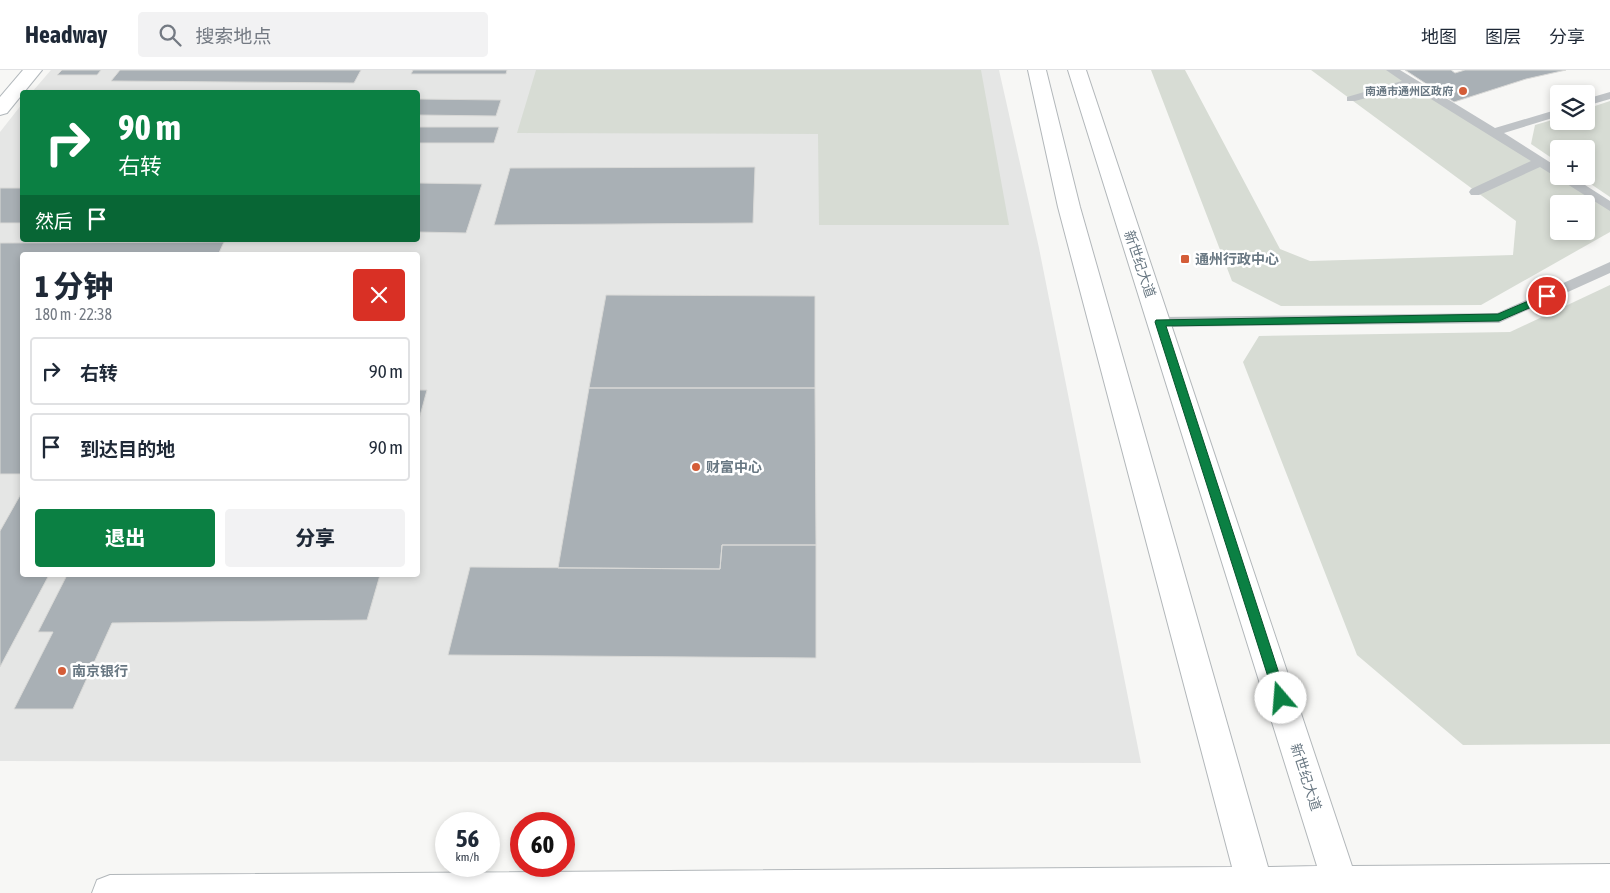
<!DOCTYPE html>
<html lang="zh">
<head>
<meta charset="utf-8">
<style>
  :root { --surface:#fff; --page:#f2f2f3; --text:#1f2937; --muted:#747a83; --line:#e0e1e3; --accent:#0b8043 }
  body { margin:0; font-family:"Asap Condensed","Noto Sans SC",sans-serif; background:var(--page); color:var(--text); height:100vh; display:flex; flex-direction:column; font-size:19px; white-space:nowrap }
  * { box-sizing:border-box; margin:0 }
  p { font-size:16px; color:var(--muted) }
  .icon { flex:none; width:28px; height:28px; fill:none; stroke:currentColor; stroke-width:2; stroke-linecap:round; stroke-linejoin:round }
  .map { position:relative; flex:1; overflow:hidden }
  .sheet { position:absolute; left:20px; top:182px; width:400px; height:325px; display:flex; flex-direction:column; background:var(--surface); border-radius:5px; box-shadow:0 2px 8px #0003 }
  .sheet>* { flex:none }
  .guide { position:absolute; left:20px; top:20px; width:400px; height:152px; border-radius:5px; box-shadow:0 2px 8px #0003; background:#0b8043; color:#fff; overflow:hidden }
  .buttons { position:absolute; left:1550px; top:15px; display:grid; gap:10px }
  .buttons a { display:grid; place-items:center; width:45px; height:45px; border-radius:5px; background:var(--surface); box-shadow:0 2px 8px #0003; font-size:25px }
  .speed { position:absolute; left:435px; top:742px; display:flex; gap:10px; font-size:25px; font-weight:700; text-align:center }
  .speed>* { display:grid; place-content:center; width:65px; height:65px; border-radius:50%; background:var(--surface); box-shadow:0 2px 8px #0003; line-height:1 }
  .speed small { font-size:12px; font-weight:400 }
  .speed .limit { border:8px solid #d22; background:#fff; color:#111 }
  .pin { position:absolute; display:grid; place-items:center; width:42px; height:42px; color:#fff; margin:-21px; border:2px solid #fff; border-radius:50%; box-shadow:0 1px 5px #0007 }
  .me { position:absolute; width:55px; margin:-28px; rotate:342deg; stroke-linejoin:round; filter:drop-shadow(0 0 4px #0008) }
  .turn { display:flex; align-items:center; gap:18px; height:105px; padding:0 15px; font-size:22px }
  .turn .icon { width:65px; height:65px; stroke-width:2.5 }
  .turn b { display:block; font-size:35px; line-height:42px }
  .then { display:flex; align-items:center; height:48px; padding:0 15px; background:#0003; gap:10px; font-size:19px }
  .round { display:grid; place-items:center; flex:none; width:52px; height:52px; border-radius:5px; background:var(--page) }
  .headline { display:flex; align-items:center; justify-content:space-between; height:85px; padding:0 15px }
  h1 { font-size:30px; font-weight:800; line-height:38px }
  .primary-button { display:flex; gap:10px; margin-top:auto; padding:10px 15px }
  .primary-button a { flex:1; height:58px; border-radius:5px; background:var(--accent); color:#fff; font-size:20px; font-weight:800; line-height:58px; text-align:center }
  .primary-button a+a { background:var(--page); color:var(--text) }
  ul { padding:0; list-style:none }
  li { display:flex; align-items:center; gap:15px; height:68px; margin:0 10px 8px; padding:0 5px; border:2px solid var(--line); border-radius:5px }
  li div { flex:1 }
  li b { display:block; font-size:19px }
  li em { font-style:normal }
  header { display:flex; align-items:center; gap:30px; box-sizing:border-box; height:70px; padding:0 25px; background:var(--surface); border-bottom:1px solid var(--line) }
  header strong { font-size:24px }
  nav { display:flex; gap:28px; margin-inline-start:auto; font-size:18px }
  .search { width:350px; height:45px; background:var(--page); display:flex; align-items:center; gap:12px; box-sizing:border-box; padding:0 18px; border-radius:5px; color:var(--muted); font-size:19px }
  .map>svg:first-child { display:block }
</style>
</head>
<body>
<header>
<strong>Headway</strong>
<div class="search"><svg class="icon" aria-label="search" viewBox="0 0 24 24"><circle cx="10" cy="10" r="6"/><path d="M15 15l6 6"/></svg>搜索地点</div>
<nav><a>地图</a><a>图层</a><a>分享</a></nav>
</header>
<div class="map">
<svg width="1610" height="823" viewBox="0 0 1610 823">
  <rect width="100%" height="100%" fill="#f7f7f5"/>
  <path fill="#e5e6e5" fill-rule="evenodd" d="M 51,0 L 999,0 L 1039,178 L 1141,693 L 0,691 L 0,62 L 22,34 L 22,170 L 418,170 L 418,22 L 32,22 ZM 22,185 L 418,185 L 418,505 L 22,505 Z"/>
  <path fill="#d7dcd4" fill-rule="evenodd" d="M 536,0 L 981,0 L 1009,155 L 819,155 L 818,64 L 517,63 Z
    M 1151,0 L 1185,0 L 1280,179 L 1310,191 L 1513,185 L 1516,151 L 1311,0 L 1392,0 L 1610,137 L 1610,162 L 1481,235 L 1281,236 L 1232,211 ZM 1559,134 L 1586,134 L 1586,161 L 1559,161 Z
    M 1610,31 L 1610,127 L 1579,106 L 1586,106 L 1586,79 L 1559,79 L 1559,93 L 1531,74 L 1535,55 L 1559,48 L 1559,51 L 1586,51 L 1586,39 Z
    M 1610,215 L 1610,674 L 1463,675 L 1357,585 L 1243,292 L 1259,266 L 1510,262 Z"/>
  <path fill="#a9b0b5" stroke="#d9d9d7" d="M 62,0 L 101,0 L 97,5 L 57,5 Z
    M 120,0 L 361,0 L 354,13 L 111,11 Z
    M 413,0 L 507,0 L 506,4 L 411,4 Z
    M 1405,0 L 1451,0 L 1455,3 L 1465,0 L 1566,0 L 1526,9 L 1454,32 Z
    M 418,29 L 501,30 L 496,46 L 418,45 Z
    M 418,57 L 499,57 L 494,73 L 418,73 Z
    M 755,97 L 753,153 L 494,155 L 510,98 Z
    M 418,113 L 482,114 L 466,163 L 418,162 Z
    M 0,118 L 22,118 L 22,153 L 0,153 Z
    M 224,172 L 218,185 L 22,185 L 22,404 L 0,404 L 0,173 Z
    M 606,225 L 815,226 L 815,318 L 589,318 Z
    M 589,318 L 815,318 L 816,475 L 722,475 L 720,499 L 558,498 Z
    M 418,320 L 427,320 L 418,353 Z
    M 22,422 L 22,505 L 49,505 L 0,597 L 0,461 Z
    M 722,475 L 816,475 L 816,588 L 448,585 L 470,497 L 720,499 Z
    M 67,505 L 380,505 L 367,550 L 112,553 L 73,639 L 14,639 L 53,562 L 38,562 Z"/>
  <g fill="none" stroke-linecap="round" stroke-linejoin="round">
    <defs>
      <path id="secondary" d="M 23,0 L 42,0 L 7,43 L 0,45 L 0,27 Z"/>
      <path id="primary" d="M 1028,0 L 1046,0 L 1080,137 L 1268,797 L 1317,796 L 1068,0 L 1086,0 L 1352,796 L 1610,794 L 1610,823 L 92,823 L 97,810 L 110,805 L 1232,797 L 1058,137 Z"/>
    </defs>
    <use href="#secondary" stroke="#b1b7bb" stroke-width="2"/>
    <use href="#primary" stroke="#b2b7ba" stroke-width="2"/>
    <path fill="#bfc3c6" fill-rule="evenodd" d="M 1386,0 L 1400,0 L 1495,58 L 1559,39 L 1559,46 L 1504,63 L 1559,98 L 1559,106 L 1571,106 L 1610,131 L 1610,141 L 1540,97 L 1479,125 L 1471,125 L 1469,122 L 1471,119 L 1531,91 L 1410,16 L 1355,31 L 1347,31 L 1347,27 L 1402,11 Z
      M 1610,22 L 1610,29 L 1586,36 L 1586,29 Z
      M 1610,192 L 1610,203 L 1499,253 L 1160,257 L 1153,252 L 1160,247 L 1497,243 Z"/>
    <use href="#secondary" fill="#fff" fill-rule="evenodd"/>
    <use href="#primary" fill="#fff" fill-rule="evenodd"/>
  </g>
  <path fill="#0b8043" stroke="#07532c" d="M 1547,223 L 1552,226 L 1550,229 L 1499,251 L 1166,256 L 1287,628 L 1285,632 L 1281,634 L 1276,632 L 1155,252 L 1156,250 L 1498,244 Z"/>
  <g fill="#d45d38" stroke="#fff" stroke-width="2">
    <circle cx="1463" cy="21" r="5"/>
    <rect x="1180" y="184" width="10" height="10" rx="2.5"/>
    <circle cx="696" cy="397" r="5"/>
    <circle cx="62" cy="601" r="5"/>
  </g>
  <g text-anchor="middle" stroke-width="5" stroke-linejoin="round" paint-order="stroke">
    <g font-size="11" font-weight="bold" fill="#697883" stroke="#fff" text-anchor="end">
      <text x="1453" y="25">南通市通州区政府</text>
    </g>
    <g font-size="14" font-weight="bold" fill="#697883" stroke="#fff" text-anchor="start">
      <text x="1195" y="194">通州行政中心</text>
      <text x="706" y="402">财富中心</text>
      <text x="72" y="606">南京银行</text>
    </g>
    <g font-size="14" fill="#697883" stroke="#fff">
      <text transform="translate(1140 194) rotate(71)" y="5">新世纪大道</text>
      <text transform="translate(1306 707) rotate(72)" y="5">新世纪大道</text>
    </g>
  </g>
</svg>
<div class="buttons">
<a><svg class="icon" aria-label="layers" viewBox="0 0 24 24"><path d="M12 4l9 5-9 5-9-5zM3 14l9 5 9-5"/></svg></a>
<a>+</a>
<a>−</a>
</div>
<div class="speed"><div>56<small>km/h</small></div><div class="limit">60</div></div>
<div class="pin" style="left:1547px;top:226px;background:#d93025"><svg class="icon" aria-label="arrive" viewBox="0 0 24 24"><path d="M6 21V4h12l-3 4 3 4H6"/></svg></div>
<svg class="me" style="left:1281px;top:628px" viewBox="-20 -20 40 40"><circle r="19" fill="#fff"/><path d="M0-13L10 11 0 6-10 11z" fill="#0b8043"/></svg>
<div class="guide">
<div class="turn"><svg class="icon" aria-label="right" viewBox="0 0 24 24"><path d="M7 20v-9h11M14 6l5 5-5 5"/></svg><div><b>90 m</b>右转</div></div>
<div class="then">然后<svg class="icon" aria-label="arrive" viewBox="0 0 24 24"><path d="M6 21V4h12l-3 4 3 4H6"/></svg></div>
</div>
<section class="sheet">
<div class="headline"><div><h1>1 分钟</h1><p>180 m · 22:38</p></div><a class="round" style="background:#d93025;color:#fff"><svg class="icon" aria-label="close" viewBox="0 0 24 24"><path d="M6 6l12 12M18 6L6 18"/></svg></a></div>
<ul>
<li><svg class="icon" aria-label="right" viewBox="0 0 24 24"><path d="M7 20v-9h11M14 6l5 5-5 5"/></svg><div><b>右转</b></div><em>90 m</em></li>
<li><svg class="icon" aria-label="arrive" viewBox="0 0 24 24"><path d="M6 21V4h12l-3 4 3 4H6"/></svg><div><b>到达目的地</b></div><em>90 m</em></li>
</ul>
<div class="primary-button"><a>退出</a><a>分享</a></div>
</section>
</div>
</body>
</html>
